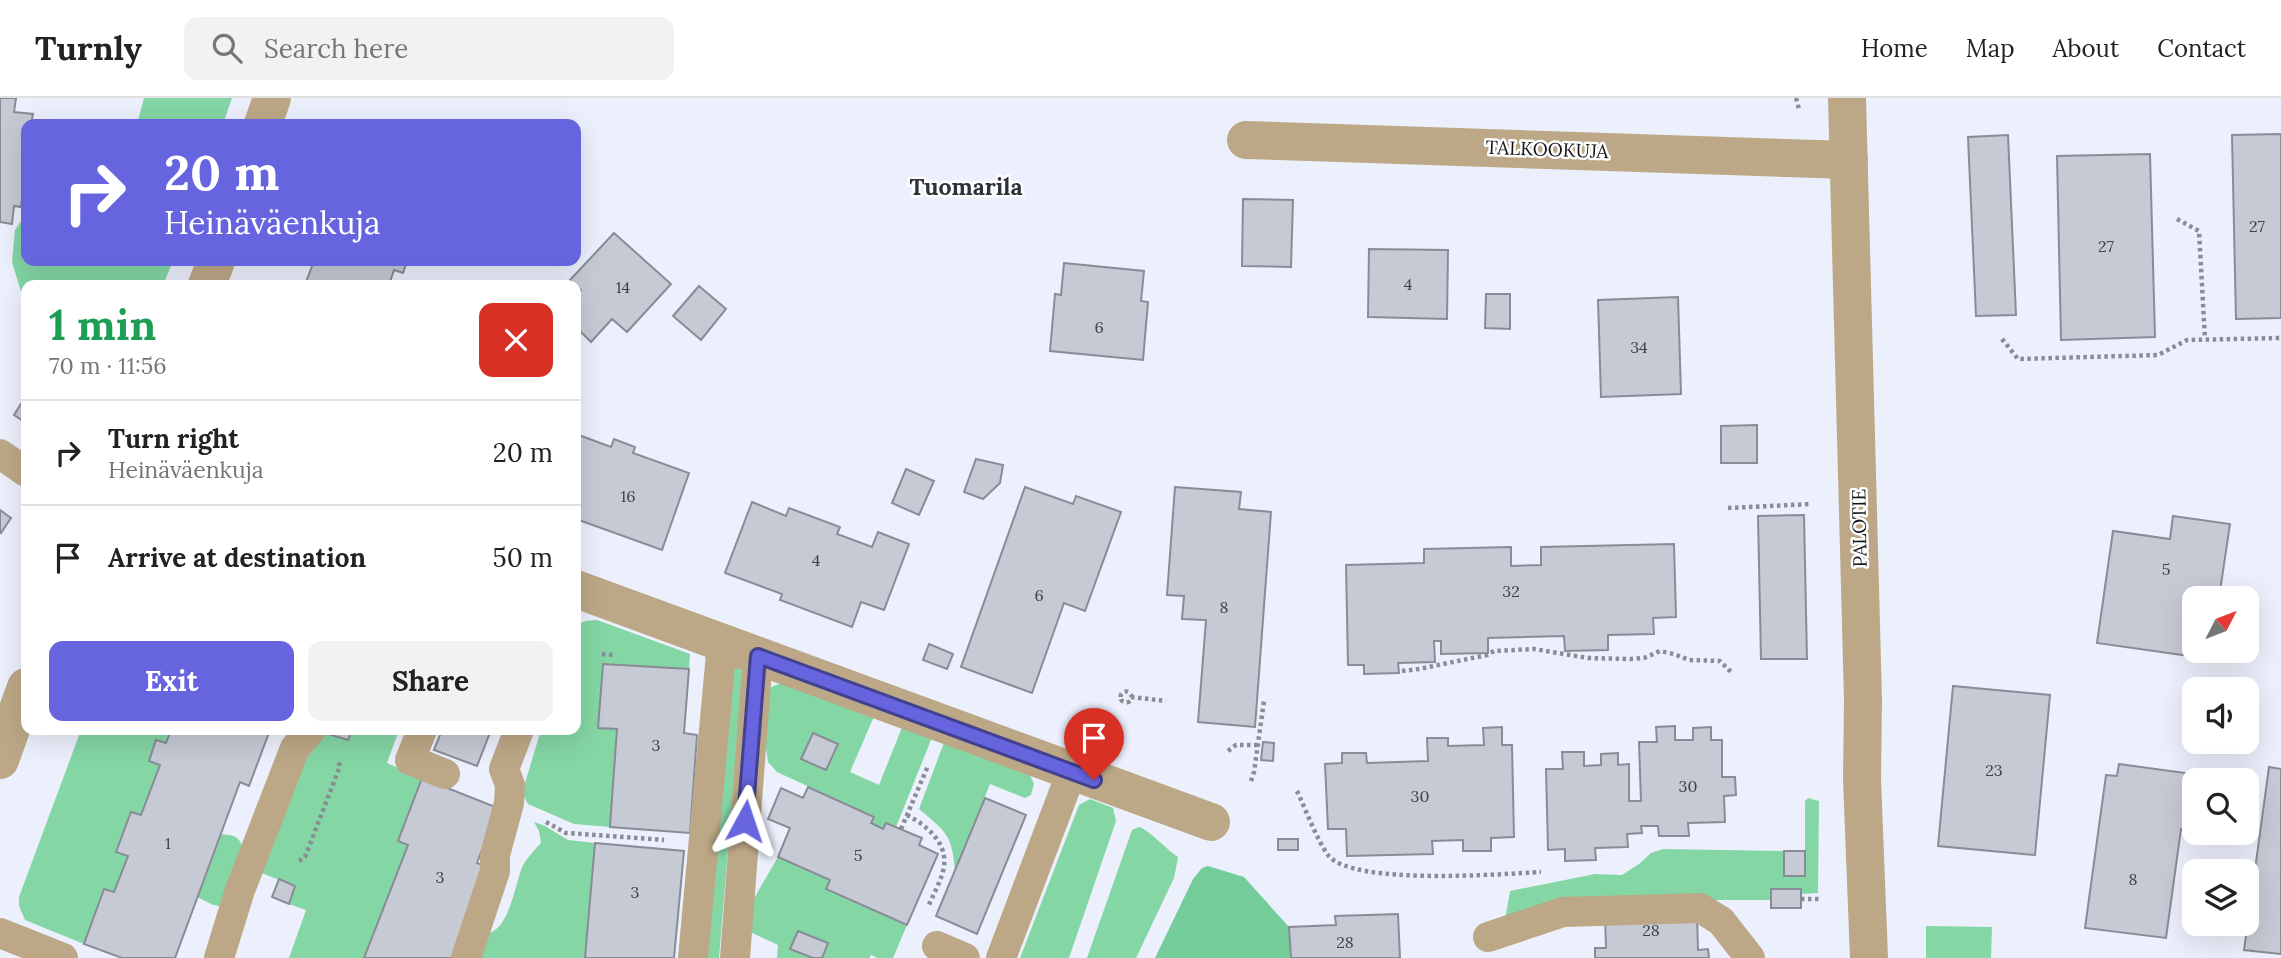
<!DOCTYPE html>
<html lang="en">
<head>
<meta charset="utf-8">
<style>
  :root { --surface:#fff; --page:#f2f2f2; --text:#222; --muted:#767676; --line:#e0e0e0; --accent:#6664de }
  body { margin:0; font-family:Lora,serif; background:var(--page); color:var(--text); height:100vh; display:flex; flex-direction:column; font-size:26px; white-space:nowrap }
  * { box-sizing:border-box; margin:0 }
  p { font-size:23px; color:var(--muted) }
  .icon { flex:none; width:38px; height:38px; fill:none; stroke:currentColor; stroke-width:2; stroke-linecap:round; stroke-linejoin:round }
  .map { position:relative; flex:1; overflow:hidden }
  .sheet { position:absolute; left:21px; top:182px; width:560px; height:455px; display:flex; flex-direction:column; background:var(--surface); border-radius:14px; box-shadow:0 7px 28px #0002 }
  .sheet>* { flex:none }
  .guide { position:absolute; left:21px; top:21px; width:560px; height:147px; border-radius:14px; box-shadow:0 7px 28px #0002; background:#6664de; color:#fff; overflow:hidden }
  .needle { width:46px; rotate:48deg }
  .buttons { position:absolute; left:2182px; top:488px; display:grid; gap:14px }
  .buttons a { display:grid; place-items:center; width:77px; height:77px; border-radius:14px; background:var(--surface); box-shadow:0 7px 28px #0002; font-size:35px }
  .pin { position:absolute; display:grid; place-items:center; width:60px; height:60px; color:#fff; margin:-72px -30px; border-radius:50% 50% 50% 0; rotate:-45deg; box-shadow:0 0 7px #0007 }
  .pin .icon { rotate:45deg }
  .me { position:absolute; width:77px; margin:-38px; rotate:5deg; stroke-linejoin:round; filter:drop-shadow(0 0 5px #0008) }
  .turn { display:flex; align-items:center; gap:24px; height:147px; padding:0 28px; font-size:32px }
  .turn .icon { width:91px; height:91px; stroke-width:2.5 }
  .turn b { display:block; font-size:49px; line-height:60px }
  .round { display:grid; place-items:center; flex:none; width:74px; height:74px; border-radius:14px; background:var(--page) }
  .summary { display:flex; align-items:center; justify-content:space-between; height:119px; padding:0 28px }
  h1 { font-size:42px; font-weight:700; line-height:52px; color:#1e9e55 }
  .button { display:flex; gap:14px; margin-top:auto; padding:14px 28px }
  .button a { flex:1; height:80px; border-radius:14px; background:var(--accent); color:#fff; font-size:28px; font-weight:700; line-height:80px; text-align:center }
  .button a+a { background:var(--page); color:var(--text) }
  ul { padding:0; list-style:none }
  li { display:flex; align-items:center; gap:21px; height:105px; padding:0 28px; border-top:2px solid var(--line) }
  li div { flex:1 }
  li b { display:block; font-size:26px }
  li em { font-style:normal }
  header { display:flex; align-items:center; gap:42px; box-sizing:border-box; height:98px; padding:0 35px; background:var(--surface); border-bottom:2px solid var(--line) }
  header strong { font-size:33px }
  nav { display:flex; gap:38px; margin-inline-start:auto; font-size:24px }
  .search { width:490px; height:63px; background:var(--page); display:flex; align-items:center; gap:18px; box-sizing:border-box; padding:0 24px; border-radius:14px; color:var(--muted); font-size:26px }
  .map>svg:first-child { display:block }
</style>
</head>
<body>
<header>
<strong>Turnly</strong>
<div class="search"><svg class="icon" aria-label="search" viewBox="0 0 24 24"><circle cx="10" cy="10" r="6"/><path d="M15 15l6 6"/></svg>Search here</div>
<nav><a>Home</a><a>Map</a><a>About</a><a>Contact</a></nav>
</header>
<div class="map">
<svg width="2281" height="860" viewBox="0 0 2281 860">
  <rect width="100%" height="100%" fill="#ecf0fc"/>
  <path fill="#84d6a5" d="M 144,0 L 232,0 L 223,26 L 137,26 Z
    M 26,116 L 26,163 L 173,163 L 163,187 L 26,187 L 26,210 L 12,164 L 15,132 Z
    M 597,522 L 690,556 L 689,571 L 603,566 L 598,630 L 617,631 L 610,729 L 574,726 L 528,706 L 522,695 L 541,632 L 576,632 L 576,530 C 580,522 589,523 597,522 Z
    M 738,569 L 743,574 L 719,860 L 700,860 L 725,572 Z
    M 782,585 L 875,616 L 850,674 L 879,687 L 903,627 L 933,637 L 896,729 L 886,725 L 883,731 L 871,725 L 873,718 L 777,674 L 768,664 L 762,623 L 763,602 L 771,589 Z
    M 81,632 L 171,632 L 166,645 L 156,642 L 149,663 L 160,667 L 141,717 L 131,714 L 116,753 L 128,758 L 114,794 L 104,791 L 84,846 L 25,822 L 19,808 L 19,799 Z
    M 316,632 L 348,642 L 352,632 L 362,632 L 371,635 L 372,632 L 399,632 L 387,665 L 422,680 L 398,743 L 408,747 L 364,860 L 289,860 L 306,812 L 289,806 L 295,788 L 259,774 Z
    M 945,642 L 1030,677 L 1034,686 L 1031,697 L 1025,700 L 990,686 L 955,773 C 952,736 946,734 919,711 Z
    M 1808,700 L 1819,703 L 1818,795 L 1801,796 L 1800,791 L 1771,791 L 1771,802 L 1710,802 L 1505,822 L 1510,793 L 1595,776 L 1622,777 L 1639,766 L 1651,755 L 1663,751 L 1784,753 L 1784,778 L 1805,777 L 1805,703 Z
    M 1090,701 L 1113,710 L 1116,723 L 1069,860 L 1020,860 L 1079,707 Z
    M 534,724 L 545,728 L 568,742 L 595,745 L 585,860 L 474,860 L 483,836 C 510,836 514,787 523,767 C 528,759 534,752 541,745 L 539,733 Z
    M 1139,729 C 1148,731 1167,752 1178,759 L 1174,780 L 1136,860 L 1087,860 L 1132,732 Z
    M 220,736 C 233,737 240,738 243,751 L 220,808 L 213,807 L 197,799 Z
    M 778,759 L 830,782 L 826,792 L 907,827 L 893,860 L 878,860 L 871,857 L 869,860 L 777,860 L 778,847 L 748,833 L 753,802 Z
    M 1926,828 L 1992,829 L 1991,860 L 1926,860 Z"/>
  <path fill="#73cc99" d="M 1208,768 L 1244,779 L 1289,829 L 1291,860 L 1155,860 L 1193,781 L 1202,770 Z"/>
  <path fill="#c6cad5" stroke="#888c96" stroke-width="2" d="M 0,0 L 16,0 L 14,14 L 33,16 L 31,26 L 26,26 L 26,67 L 21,109 L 14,108 L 12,126 L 0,124 Z
    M 2281,36 L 2281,220 L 2236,221 L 2232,37 Z
    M 2008,37 L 2016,217 L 1976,218 L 1968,39 Z
    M 2150,56 L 2155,239 L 2061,242 L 2057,58 Z
    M 1243,101 L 1293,102 L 1291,169 L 1242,168 Z
    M 614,135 L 671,186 L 627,234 L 612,221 L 591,244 L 576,229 L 576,198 L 581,192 L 570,182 Z
    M 1369,151 L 1448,152 L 1447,221 L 1368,219 Z
    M 314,163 L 407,163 L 403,175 L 394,172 L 389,187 L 305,187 Z
    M 1064,165 L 1144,173 L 1141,203 L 1148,204 L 1143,262 L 1050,253 L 1055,196 L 1061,197 Z
    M 699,188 L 726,211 L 701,242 L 673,218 Z
    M 1486,196 L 1510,196 L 1510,231 L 1485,230 Z
    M 1678,199 L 1681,296 L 1601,299 L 1598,202 Z
    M 26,298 L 26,325 L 14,317 Z
    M 1757,327 L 1757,365 L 1721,365 L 1721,328 Z
    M 576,336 L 611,349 L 614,341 L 635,349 L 633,355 L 689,375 L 662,452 L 576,421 Z
    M 976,361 L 1003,367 L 1000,385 L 983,401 L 964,394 Z
    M 906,371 L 934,383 L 919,417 L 892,405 Z
    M 1025,389 L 1073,406 L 1076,398 L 1121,414 L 1085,513 L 1064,505 L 1032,595 L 961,569 Z
    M 1175,389 L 1241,394 L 1239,411 L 1271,414 L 1255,629 L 1198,624 L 1206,522 L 1182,521 L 1184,498 L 1167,497 Z
    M 752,404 L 786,418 L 789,410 L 840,429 L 837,436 L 872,449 L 878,434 L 909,446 L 884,512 L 861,504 L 852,529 L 780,502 L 782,496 L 725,475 Z
    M 0,412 L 11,420 L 1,435 L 0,434 Z
    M 1804,417 L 1807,561 L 1761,561 L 1758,418 Z
    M 2173,418 L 2230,426 L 2219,500 L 2194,500 L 2194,553 L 2212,553 L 2211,561 L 2097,545 L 2113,433 L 2170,441 Z
    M 1674,446 L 1676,519 L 1653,520 L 1654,536 L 1608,537 L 1608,552 L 1565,553 L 1564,538 L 1488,540 L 1488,555 L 1441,556 L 1441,543 L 1434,543 L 1435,564 L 1398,565 L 1399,575 L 1364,576 L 1364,567 L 1348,567 L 1346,467 L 1424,465 L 1424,451 L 1511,449 L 1511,468 L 1541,467 L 1541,449 Z
    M 929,546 L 953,556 L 947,571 L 923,562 Z
    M 603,566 L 689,571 L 684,635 L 697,637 L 690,735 L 610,729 L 617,631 L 598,630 Z
    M 1953,588 L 2050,597 L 2035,757 L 1938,748 Z
    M 1675,628 L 1675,642 L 1693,642 L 1693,630 L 1711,629 L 1711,642 L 1722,642 L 1722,679 L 1735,679 L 1736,697 L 1724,698 L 1725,724 L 1688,725 L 1689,738 L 1659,738 L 1658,728 L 1641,728 L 1642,735 L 1627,736 L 1628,749 L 1595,750 L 1596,762 L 1565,763 L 1565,751 L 1548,752 L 1546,671 L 1563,671 L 1562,654 L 1584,654 L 1584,668 L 1601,667 L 1601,656 L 1618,655 L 1618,667 L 1629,666 L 1629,703 L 1641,703 L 1639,644 L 1657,644 L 1656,629 Z
    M 1502,629 L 1502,647 L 1512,647 L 1514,739 L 1491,740 L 1491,753 L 1463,753 L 1463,742 L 1432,743 L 1433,756 L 1347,758 L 1346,731 L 1328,731 L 1325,666 L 1342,665 L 1342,655 L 1366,655 L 1367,665 L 1428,663 L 1427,640 L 1448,640 L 1448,648 L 1484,647 L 1483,630 Z
    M 171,632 L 270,632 L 249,688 L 240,684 L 175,860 L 122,860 L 84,846 L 104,791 L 114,794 L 128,758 L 116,754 L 131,714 L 141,717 L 160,667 L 149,663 L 156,642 L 166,645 Z
    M 330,632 L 352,632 L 348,642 L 328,636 Z
    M 442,632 L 491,632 L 477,668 L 434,652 Z
    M 813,635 L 838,646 L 826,672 L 801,661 Z
    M 1263,644 L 1274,645 L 1273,663 L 1261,662 Z
    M 2119,666 L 2200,677 L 2199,682 L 2194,682 L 2194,714 L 2192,733 L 2181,731 L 2166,840 L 2085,830 L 2106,677 L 2117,678 Z
    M 2269,669 L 2281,671 L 2281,856 L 2244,852 Z
    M 422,680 L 498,710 L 477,765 L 488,769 L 452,860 L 364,860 L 408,747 L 398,743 Z
    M 808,689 L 874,719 L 871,725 L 883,731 L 886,725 L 922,740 L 919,747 L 938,756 L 907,827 L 826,791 L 830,782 L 778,759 L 790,730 L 768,721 L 781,690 L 803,700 Z
    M 985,700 L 1026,717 L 977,836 L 936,818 Z
    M 1278,741 L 1298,741 L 1298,752 L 1278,752 Z
    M 595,745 L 684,753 L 674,860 L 585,860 Z
    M 1784,753 L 1805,753 L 1805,778 L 1784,778 Z
    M 279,781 L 295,788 L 289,806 L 272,799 Z
    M 1771,791 L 1801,791 L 1801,810 L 1771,810 Z
    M 1398,816 L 1400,860 L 1291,860 L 1289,829 L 1336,827 L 1335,818 Z
    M 1697,816 L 1698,852 L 1708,851 L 1709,860 L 1595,860 L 1595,850 L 1606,850 L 1605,819 Z
    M 798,833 L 828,845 L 822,860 L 813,860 L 790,851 Z"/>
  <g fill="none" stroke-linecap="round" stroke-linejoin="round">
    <path stroke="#898c95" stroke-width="4.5" stroke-dasharray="3.5 3.5" stroke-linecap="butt" d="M 1796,0 L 1799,11
      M 2177,121 L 2199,133 L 2205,241
      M 2002,241 L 2018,261 L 2158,257 L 2187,242 L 2281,240
      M 1728,410 L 1811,406
      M 602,556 L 614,557
      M 1402,573 L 1419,571 L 1487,557 L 1494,553 L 1534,551 L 1588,560 L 1631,561 L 1644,560 L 1660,553 L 1674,556 L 1689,562 L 1720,563 L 1731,574
      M1120.5 599a5.5 5.5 0 1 1 11 0a5.5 5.5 0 1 1-11 0Z
      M 1131,599 L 1166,603
      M 1228,653 L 1236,647 L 1258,647
      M 1251,683 L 1254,674 L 1264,603
      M 1297,693 C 1305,710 1318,744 1328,757 C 1352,788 1501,776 1541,774
      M 907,717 C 928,728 950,747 943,773 C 940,785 933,797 928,809
      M 546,724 L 566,735 L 664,742
      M 901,731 L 928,668
      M 299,763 L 305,759 L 340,668 L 338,663
      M 1801,801 L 1821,801"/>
    <path stroke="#bca886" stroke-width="30" d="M 0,356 L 26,374
      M 422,632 L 410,662 L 445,676
      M 0,835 L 63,860
      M 1488,839 L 1563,814 L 1700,810 L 1721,823 L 1750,860
      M 937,848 L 965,860
      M 219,860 L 240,792 L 295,650 L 311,632
      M 466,860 L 495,773 L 495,757 L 509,705 L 510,687 L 504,671 L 519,632
      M 693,860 L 722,545
      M 735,860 L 758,558
      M 1001,860 L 1072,673"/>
    <path stroke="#bca886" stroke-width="38" d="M 263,26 L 272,0
      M 1246,42 L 1849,62
      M 207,187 L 216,163
      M 576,491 L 1211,724
      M 0,662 L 26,589"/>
    <path stroke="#bca886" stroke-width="38" d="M 1847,0 L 1863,602 L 1862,681 L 1869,860"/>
  </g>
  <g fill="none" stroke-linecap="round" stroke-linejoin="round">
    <defs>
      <path id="route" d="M 745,723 L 758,558 L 1094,682"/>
    </defs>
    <use href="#route" stroke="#424190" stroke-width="18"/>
    <use href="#route" stroke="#6664de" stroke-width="12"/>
  </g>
  <g text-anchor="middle" stroke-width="5" stroke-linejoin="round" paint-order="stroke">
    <g font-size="16" fill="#404248">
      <text x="2257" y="134">27</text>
      <text x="2106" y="154">27</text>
      <text x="1408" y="192">4</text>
      <text x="623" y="195">14</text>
      <text x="1099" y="235">6</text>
      <text x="1639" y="255">34</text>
      <text x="628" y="404">16</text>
      <text x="816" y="468">4</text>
      <text x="2166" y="477">5</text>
      <text x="1511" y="499">32</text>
      <text x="1039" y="503">6</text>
      <text x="1224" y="515">8</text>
      <text x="656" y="653">3</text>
      <text x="1994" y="678">23</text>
      <text x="1688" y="694">30</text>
      <text x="1420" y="704">30</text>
      <text x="168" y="751">1</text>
      <text x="858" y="763">5</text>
      <text x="440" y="785">3</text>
      <text x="2133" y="787">8</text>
      <text x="635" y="800">3</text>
      <text x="1651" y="838">28</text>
      <text x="1345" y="850">28</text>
    </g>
    <g font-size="19" fill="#131519" stroke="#fefefe">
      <text transform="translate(1547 51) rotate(2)" y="7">TALKOOKUJA</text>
      <text transform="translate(1859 430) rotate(-91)" y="7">PALOTIE</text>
    </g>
    <g font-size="23" font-weight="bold" fill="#2d3139" stroke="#fefefe">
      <text x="966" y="97">Tuomarila</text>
    </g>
  </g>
</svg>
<div class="buttons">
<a><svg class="needle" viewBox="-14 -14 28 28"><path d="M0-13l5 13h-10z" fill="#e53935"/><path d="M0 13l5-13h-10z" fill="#767676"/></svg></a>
<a><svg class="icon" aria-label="sound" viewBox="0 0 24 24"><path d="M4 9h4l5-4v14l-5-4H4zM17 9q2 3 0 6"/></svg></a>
<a><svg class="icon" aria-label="search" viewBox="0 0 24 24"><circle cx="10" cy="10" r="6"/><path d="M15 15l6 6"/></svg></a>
<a><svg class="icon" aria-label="layers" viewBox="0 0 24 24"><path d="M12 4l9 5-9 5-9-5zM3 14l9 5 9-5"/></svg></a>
</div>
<div class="pin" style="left:1094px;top:682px;background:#d93025"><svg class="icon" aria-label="arrive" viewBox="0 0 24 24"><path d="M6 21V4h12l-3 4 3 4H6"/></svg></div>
<svg class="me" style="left:745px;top:723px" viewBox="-20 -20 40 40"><path d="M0-17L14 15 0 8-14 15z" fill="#6664de" stroke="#fff" stroke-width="4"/></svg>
<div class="guide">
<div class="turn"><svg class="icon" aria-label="right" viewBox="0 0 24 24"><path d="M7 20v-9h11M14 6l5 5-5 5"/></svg><div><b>20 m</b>Heinäväenkuja</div></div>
</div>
<section class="sheet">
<div class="summary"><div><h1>1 min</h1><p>70 m · 11:56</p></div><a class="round" style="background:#d93025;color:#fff"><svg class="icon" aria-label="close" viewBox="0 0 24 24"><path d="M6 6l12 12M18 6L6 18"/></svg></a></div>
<ul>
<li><svg class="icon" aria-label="right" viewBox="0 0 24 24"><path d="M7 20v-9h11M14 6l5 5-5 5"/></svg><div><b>Turn right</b><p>Heinäväenkuja</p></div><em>20 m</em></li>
<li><svg class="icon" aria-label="arrive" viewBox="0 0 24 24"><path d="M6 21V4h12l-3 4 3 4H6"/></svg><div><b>Arrive at destination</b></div><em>50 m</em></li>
</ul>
<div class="button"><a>Exit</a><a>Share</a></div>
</section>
</div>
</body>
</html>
